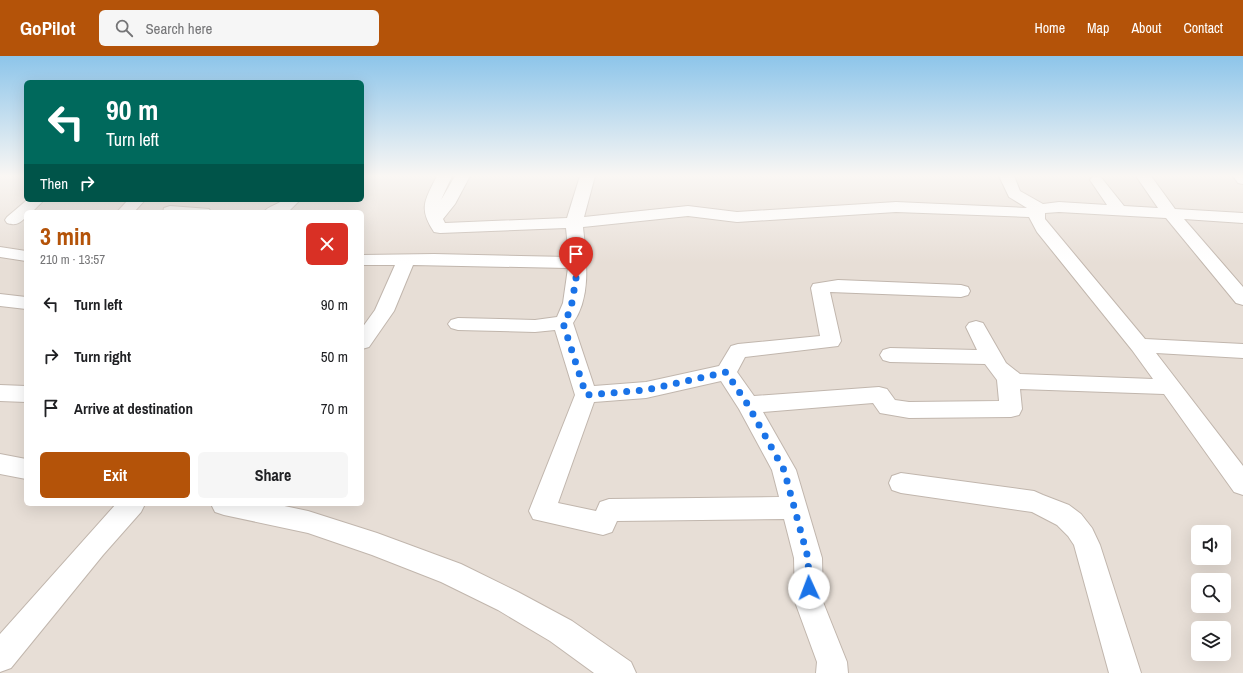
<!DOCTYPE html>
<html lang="en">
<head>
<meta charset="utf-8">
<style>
  :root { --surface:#fff; --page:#f6f6f6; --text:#202124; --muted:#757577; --accent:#b45309 }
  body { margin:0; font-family:"Archivo Narrow",sans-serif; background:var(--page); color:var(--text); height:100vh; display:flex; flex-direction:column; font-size:15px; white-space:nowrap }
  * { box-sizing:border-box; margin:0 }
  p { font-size:13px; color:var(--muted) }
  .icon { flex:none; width:22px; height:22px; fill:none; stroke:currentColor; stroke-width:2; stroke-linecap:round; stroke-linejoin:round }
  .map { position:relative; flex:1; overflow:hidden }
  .side { position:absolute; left:24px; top:154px; width:340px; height:296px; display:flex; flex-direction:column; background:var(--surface); border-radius:6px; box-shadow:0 4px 16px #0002 }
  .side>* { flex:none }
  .hud { position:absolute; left:24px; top:24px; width:340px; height:122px; border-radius:6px; box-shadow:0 4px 16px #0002; background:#00695c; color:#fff; overflow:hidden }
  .buttons { position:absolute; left:1191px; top:469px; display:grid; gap:8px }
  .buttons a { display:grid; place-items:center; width:40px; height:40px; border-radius:6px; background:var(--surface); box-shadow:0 4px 16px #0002; font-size:20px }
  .pin { position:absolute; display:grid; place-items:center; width:34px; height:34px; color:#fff; margin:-41px -17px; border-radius:50% 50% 50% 0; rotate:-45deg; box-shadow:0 0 4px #0007 }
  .pin .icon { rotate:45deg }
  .me { position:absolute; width:44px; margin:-22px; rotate:358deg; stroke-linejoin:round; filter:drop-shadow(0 0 3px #0008) }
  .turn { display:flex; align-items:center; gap:14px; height:84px; padding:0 16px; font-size:18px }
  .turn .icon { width:52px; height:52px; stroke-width:2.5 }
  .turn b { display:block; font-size:28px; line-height:34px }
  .then { display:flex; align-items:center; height:38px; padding:0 16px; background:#0003; gap:8px; font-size:15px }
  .round { display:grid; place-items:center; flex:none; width:42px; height:42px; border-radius:6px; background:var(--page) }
  .overview { display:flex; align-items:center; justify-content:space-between; height:68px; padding:0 16px }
  h1 { font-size:24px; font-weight:800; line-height:30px; color:var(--accent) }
  .action { display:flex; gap:8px; margin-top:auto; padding:8px 16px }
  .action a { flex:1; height:46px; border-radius:6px; background:var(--accent); color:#fff; font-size:16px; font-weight:800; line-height:46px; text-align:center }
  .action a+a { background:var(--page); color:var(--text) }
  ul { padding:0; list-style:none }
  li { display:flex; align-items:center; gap:12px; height:52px; padding:0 16px }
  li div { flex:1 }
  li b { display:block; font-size:15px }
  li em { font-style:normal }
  header { display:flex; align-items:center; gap:24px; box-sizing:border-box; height:56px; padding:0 20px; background:var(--accent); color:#fff }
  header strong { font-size:19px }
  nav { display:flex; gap:22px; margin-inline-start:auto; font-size:14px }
  .search { width:280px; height:36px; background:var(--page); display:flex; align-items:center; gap:10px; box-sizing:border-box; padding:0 14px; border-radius:6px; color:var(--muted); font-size:15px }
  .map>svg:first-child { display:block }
</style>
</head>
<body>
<header>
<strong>GoPilot</strong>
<div class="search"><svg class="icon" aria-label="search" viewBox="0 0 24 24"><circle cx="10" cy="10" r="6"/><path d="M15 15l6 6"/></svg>Search here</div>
<nav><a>Home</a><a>Map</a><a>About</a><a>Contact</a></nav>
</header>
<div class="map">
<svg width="1243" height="617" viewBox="0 0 1243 617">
  <rect width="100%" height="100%" fill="#f3ede7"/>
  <path fill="#e7ded6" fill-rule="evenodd" d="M 0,120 L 26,120 L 26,144 L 362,144 L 362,120 L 1243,120 L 1243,617 L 0,617 ZM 26,156 L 362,156 L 362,448 L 26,448 ZM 1198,476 L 1224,476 L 1224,502 L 1198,502 ZM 1198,524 L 1224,524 L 1224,550 L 1198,550 ZM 1198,572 L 1224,572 L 1224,598 L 1198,598 Z"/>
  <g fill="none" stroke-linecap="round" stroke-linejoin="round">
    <defs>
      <path id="minor" d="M 437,120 L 452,120 L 441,144 L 455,120 L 470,120 L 455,148 L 443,163 L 445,167 L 567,162 L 580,120 L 595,120 L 584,161 L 688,150 L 737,156 L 896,146 L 1027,152 L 1009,141 L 999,120 L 1014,120 L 1020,135 L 1043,148 L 1059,146 L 1107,149 L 1090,124 L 1092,121 L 1100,120 L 1124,150 L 1158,152 L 1136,120 L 1151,120 L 1175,153 L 1243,157 L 1243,167 L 1184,163 L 1243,231 L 1243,249 L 1236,247 L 1166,162 L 1059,156 L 1045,157 L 1045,163 L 1145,283 L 1243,288 L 1243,302 L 1156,297 L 1243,410 L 1243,439 L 1234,436 L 1164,338 L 1020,333 L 1022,353 L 1019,359 L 1011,361 L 909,362 L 880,357 L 873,347 L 763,356 L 796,414 L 822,502 L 823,546 L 847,606 L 848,617 L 816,617 L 817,606 L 795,546 L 794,502 L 784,463 L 617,465 L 612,476 L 603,479 L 533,463 L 529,455 L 575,339 L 555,274 L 535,276 L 458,274 L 451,272 L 448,268 L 451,264 L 458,262 L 535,264 L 557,261 L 563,247 L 568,212 L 413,209 L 394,255 L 369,291 L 362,293 L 362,272 L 375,254 L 395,209 L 362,209 L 362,199 L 434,198 L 569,201 L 566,172 L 440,177 L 434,176 C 418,152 425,144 437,120 ZM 896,156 L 1029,161 L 1037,176 L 1132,294 L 1153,323 L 1020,318 L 1006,307 L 983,267 L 976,265 L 969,267 L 966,271 L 977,294 L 890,292 L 883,294 L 880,299 L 883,304 L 890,306 L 985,308 L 997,324 L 999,345 L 909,346 L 895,344 L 887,333 L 879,331 L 754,340 L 737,316 L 745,301 L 838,290 L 841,285 L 830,236 L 961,241 L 968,239 L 970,235 L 968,231 L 961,229 L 838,224 L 813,228 L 811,232 L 820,280 L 738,288 L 731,290 L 719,310 L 646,326 L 594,330 L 573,267 C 592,240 586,202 583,171 L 688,160 L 737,166 ZM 721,325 L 739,353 L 772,414 L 779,441 L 609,443 L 600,446 L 596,455 L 558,447 L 594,346 L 646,342 Z
        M 1233,120 L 1243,120 L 1243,128 L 1238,127 Z
        M 27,144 L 44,144 L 32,156 L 26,156 L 26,161 C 20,167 16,170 7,167 L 5,164 L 7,161 Z
        M 128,144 L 145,144 L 134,156 L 117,156 Z
        M 283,144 L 300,144 L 288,156 L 264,156 C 268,150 277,149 283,144 Z
        M 170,150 L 209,153 L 211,156 L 163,156 L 164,152 Z
        M 0,191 L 26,195 L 26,205 L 0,201 Z
        M 0,238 L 26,241 L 26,253 L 0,250 Z
        M 0,329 L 26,330 L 26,346 L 0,345 Z
        M 0,398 L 26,403 L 26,423 L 0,418 Z
        M 901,417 L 1034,435 L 1043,439 L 1069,449 L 1081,458 L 1092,472 L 1100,489 L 1141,617 L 1109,617 L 1074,489 L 1068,480 L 1057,469 L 1032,456 L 901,437 L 892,434 L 889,427 L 892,420 Z
        M 116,448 L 145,448 L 141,456 L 103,499 L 11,612 L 0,616 L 0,578 Z
        M 211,448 L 275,448 L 308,455 L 377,477 L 461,508 L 518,536 L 572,565 L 631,606 L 636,617 L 594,617 L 550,585 L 498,554 L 441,526 L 372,499 L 308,477 L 224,459 L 215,456 Z"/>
    </defs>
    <use href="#minor" stroke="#c1b6ad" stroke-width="2"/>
    <use href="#minor" fill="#fff" fill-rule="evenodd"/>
  </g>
  <linearGradient id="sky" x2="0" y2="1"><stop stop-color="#8dc5ea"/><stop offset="0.58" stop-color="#faf7f4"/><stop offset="1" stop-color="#faf7f4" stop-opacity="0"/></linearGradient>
  <rect width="1243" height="207" fill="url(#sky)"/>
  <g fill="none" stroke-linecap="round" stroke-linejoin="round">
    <path stroke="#1a73e8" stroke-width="7" stroke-dasharray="0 12.6" d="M 576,222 C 573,237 573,255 563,267 L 586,339 L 646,334 L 726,316 L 748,349 L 784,414 L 808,502 L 809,532"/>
  </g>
</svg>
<div class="buttons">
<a><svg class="icon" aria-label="sound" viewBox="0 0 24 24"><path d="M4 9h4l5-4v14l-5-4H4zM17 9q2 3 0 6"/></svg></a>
<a><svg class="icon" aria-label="search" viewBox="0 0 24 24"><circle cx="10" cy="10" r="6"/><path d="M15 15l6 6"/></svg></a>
<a><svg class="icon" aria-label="layers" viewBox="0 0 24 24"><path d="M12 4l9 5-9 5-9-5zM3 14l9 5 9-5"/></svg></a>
</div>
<div class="pin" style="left:576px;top:222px;background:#d93025"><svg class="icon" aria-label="arrive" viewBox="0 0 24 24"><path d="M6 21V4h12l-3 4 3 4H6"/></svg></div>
<svg class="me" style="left:809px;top:532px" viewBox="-20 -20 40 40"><circle r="19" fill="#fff"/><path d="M0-13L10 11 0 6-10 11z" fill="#1a73e8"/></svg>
<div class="hud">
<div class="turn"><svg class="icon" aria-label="left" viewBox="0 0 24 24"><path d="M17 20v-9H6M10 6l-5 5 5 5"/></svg><div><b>90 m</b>Turn left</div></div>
<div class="then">Then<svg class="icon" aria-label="right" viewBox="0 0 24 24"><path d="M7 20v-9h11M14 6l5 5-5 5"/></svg></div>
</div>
<section class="side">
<div class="overview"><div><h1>3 min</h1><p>210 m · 13:57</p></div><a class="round" style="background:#d93025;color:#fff"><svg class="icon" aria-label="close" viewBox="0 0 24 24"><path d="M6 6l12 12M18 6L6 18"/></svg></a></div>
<ul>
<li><svg class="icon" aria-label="left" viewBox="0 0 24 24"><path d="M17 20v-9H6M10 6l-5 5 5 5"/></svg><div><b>Turn left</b></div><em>90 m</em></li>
<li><svg class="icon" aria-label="right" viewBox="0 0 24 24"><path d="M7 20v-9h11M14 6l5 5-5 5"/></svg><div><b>Turn right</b></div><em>50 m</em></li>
<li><svg class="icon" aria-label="arrive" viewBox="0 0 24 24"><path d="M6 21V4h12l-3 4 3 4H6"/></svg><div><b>Arrive at destination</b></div><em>70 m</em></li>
</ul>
<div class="action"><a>Exit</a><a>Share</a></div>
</section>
</div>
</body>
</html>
